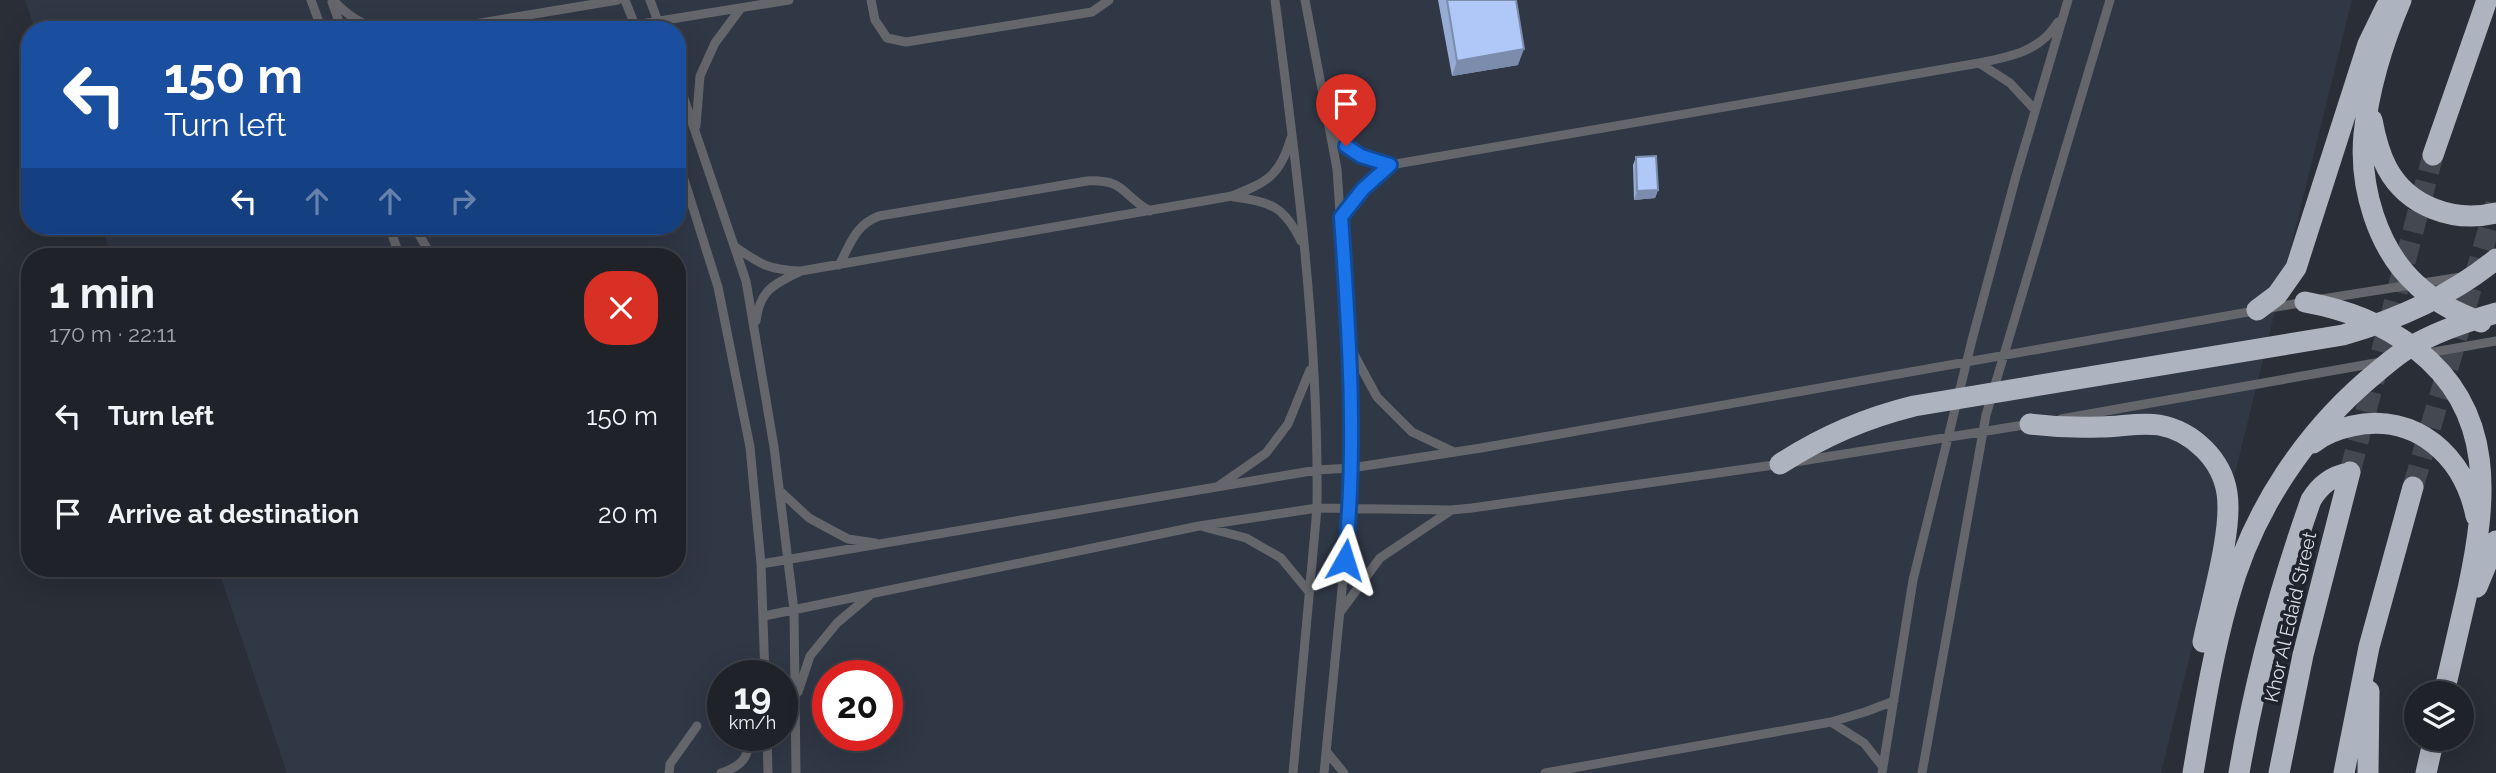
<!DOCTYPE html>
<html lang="en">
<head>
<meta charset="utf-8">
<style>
  :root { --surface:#1f2229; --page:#272a31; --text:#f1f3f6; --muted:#a1a4a8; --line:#3c3f46 }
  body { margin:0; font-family:Raleway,sans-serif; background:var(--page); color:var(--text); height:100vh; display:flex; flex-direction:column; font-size:26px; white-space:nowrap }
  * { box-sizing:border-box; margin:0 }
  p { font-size:23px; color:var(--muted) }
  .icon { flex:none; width:38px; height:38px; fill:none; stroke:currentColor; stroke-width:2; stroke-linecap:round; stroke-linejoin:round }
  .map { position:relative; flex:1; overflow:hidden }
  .details { position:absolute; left:21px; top:248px; width:665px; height:329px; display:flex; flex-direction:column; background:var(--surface); border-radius:28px; box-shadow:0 7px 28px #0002,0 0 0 2px var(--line) }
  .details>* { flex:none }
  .guide { position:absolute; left:21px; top:21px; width:665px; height:214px; border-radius:28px; box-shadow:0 7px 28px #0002,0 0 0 2px var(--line); background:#1a4fa0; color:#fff; overflow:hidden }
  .tools { position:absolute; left:2404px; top:681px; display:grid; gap:14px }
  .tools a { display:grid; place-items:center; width:70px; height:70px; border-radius:50%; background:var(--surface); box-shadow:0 7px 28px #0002,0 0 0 2px var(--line); font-size:35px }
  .speed { position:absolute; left:707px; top:660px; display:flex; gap:14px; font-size:35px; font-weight:700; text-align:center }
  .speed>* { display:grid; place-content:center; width:91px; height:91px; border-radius:50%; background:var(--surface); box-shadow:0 7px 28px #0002,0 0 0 2px var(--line); line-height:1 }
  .speed small { font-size:18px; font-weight:400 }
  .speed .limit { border:10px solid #d22; background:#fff; color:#111 }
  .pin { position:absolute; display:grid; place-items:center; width:60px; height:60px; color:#fff; margin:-72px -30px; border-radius:50% 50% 50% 0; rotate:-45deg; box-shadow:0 0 7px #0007 }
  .pin .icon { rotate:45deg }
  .me { position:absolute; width:77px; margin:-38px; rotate:6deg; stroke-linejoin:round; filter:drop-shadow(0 0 5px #0008) }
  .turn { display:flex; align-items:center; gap:24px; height:147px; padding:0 28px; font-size:32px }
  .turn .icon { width:91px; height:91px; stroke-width:2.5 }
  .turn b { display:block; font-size:49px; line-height:60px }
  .lanes { display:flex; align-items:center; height:66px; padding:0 28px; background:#0003; justify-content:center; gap:35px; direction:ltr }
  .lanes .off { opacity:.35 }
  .round { display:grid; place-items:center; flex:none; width:74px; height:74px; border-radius:28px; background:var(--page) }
  .summary { display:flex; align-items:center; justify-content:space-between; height:119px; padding:0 28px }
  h1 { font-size:42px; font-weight:700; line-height:52px }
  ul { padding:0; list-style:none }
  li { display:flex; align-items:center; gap:21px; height:98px; padding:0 28px }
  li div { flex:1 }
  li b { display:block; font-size:26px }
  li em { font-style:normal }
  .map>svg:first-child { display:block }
</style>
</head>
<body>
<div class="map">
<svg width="2496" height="773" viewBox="0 0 2496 773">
  <rect width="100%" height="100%" fill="#292e37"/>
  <path fill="#303745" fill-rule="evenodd" d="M 25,0 L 2352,0 L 2161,773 L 287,773 L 218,569 L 677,569 L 677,257 L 112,257 L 101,226 L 677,226 L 677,30 L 35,30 ZM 723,676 L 782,676 L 782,735 L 723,735 ZM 828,676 L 887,676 L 887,735 L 828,735 Z"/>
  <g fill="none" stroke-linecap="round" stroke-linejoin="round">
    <path stroke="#444851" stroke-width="21" stroke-dasharray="21 10" stroke-linecap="butt" d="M 2350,472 L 2433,155
      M 2413,487 L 2496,204"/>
    <path stroke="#64666b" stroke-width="9" d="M 311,0 L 322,30
      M 333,0 C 348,16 361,24 381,30
      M 625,0 L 636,28
      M 650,0 L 661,30
      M 871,0 L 875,20 L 887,38 L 906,42 L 1092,12 L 1109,0
      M 1275,0 C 1297,168 1319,338 1317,508 L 1293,773
      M 1305,0 L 1337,169 L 1349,346 L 1350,508 L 1324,773
      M 332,2 L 342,30
      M 439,30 L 618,0
      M 604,30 L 789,0
      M 1979,63 L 2010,83 L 2035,110
      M 677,78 L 746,281 L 774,447 L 794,610 L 796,773
      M 696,126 L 700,76 L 715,43 L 741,8
      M 1331,136 L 1361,156 L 1390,165 L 1979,63 C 2010,57 2041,51 2058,22
      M 677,157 L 718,287 L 750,447 L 761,564 L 765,676
      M 1234,197 C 1271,202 1284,206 1301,241
      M 1341,217 L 1363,189 L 1390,165
      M 389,226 L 400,257
      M 414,226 L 432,257
      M 734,246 C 760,264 768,270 801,271 L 1232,196 C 1267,182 1280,176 1291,138
      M 839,265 C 851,244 854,226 879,216 L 1087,181 C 1126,179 1121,195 1150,211
      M 2322,299 L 2461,277
      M 756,321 C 760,290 773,285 799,272
      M 1350,347 L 1377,397 L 1412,432 L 1452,451
      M 2423,354 L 2496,341
      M 2061,419 L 2381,362
      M 1795,462 L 2030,424
      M 1220,485 L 1266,453 L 1288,424 L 1310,370
      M 780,491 L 809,518 L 848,539 L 875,543
      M 1204,527 L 1246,538 L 1281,558 L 1309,592
      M 761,564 L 1317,470 L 1351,468 L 1481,448 L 2305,302
      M 1341,611 L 1380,558 L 1450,511
      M 764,616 L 1199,526 L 1317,508 L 1451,510 L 1472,508 L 1781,464
      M 798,692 L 810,656 L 837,623 L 869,596
      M 1831,722 L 1864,743 L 1883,767
      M 767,735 L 768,773
      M 1326,751 L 1344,773
      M 669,773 L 670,764 L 697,726
      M 721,773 C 742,766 749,758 750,735
      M 1545,773 L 1831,722 L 1865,712 L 1894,701
      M 1882,773 L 1913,580 L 1972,340 L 2016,176 L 2068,0
      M 1922,773 L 1986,415 L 2110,0"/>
    <path stroke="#aeb4bf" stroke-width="21" d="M 2401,0 C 2383,42 2369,88 2364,134 C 2359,186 2377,249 2417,285 C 2435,302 2459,314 2481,322
      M 2372,120 C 2375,136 2379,153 2387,168 C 2408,207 2454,223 2496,213
      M 2433,155 L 2487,0
      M 2305,302 C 2348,310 2382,323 2417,350 C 2496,412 2487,500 2468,589 C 2460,624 2452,658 2444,693
      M 2257,310 L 2277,295 L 2296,268 L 2368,44 L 2386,7
      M 2030,424 C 2054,427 2077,428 2100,427 C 2120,427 2140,422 2159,425 C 2193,431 2222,460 2227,493 C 2233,530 2211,603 2203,642
      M 2313,443 C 2324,434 2338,429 2352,426 C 2416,412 2464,456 2476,516
      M 1780,464 C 1823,436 1865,418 1914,406 L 2343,335 C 2398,319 2451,296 2496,259
      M 2477,587 L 2496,541
      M 2193,773 C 2203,715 2212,657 2228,600 C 2252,511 2306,430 2377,372 C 2388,363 2399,353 2412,346 C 2437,331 2468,321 2496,313
      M 2239,773 C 2255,679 2279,590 2311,500 C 2320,485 2331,476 2349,473
      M 2279,773 L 2303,655 L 2350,472
      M 2344,773 L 2369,647 L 2413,487
      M 2368,773 L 2369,691
      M 2426,773 L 2434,738"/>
  </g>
  <path fill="#97acd4" d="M 1438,0 L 1516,0 L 1518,65 L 1452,76 Z
    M 1636,157 L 1658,190 L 1655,198 L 1634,200 L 1633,165 Z"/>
  <path fill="#7b8cad" d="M 1524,49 L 1518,65 L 1452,76 L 1457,61 Z
    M 1658,190 L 1655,198 L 1634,200 L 1637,191 Z"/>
  <path fill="#b0c8f7" stroke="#7b8cad" stroke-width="2" d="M 1447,0 L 1516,0 L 1524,49 L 1457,61 Z
    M 1656,156 L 1658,190 L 1637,191 L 1636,157 Z"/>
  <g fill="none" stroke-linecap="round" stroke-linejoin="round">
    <defs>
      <path id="route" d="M 1345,560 C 1357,446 1349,331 1341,217 L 1363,189 L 1390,165 L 1361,156 L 1346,146"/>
    </defs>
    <use href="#route" stroke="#114b97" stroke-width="18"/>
    <use href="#route" stroke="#1a73e8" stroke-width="12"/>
  </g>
  <g text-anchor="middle" stroke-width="7" stroke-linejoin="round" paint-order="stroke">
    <g font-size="19" fill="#dbdee4" stroke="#1f242c">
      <text transform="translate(2290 617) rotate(-77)" y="7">Khor Al Edaid Street</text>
    </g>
  </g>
</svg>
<div class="tools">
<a><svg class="icon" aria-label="layers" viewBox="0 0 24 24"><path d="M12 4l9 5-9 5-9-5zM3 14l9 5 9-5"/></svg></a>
</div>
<div class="speed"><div>19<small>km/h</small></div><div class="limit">20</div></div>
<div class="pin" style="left:1346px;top:146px;background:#d93025"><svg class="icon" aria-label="arrive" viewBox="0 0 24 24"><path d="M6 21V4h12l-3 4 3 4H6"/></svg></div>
<svg class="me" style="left:1345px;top:560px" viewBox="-20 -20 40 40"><path d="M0-17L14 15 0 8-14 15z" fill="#1a73e8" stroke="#fff" stroke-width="4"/></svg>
<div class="guide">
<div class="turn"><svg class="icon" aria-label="left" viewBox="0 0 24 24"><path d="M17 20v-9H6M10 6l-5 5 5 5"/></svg><div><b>150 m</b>Turn left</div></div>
<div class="lanes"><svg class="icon" aria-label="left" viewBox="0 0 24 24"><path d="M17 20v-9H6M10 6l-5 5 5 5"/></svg><svg class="icon off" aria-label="ahead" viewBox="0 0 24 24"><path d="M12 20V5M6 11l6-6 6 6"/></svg><svg class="icon off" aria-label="ahead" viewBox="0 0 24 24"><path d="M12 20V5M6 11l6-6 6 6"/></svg><svg class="icon off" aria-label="right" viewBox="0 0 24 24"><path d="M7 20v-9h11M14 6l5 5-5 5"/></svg></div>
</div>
<section class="details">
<div class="summary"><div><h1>1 min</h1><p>170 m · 22:11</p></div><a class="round" style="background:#d93025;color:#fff"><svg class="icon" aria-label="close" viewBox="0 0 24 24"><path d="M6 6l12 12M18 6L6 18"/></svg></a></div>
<ul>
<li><svg class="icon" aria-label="left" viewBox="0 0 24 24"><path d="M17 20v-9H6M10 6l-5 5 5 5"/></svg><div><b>Turn left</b></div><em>150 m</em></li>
<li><svg class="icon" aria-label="arrive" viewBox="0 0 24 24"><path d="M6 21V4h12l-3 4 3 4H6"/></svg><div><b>Arrive at destination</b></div><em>20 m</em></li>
</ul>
</section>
</div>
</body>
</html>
